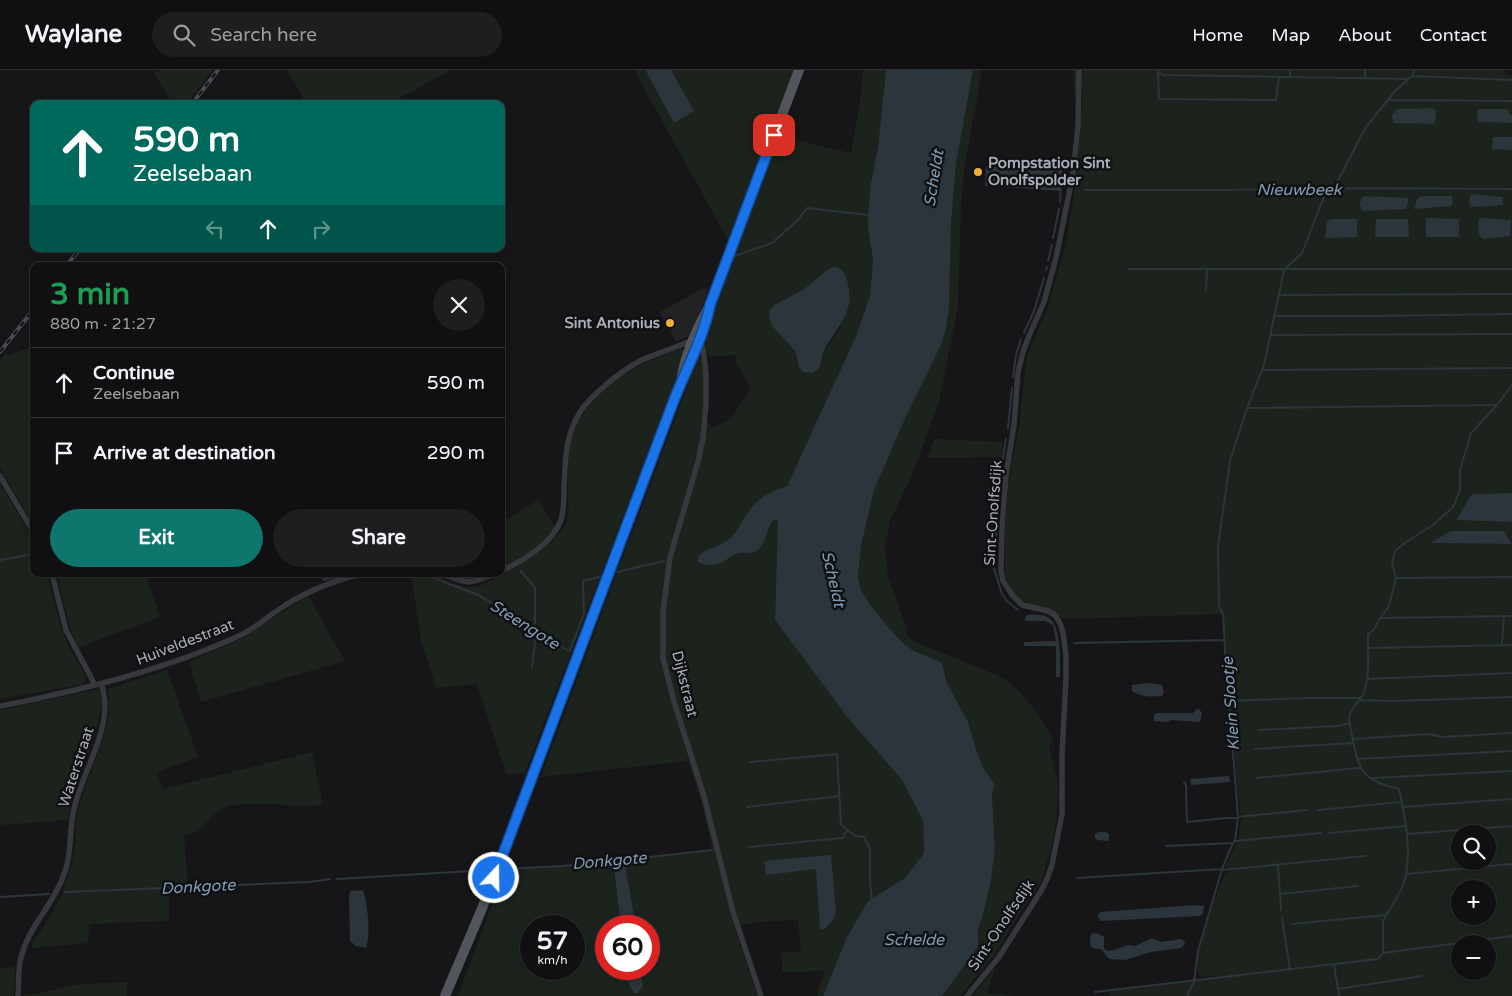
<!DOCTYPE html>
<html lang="en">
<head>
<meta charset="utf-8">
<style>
  :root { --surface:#101012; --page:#1e1e20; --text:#f1f3f6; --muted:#9c9d9f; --line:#303032; --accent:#0f766e }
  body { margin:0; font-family:"Varela Round",sans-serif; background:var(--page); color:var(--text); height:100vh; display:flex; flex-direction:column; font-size:19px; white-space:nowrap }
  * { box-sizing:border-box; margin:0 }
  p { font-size:16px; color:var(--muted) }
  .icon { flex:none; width:28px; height:28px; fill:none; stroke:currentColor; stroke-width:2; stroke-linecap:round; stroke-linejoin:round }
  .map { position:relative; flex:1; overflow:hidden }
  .sheet { position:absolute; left:30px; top:192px; width:475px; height:315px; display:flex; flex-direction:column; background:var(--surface); border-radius:10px; box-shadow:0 2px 8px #0003,0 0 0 1px var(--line) }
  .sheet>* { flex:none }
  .banner { position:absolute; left:30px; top:30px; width:475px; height:152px; border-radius:10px; box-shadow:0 2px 8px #0003,0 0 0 1px var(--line); background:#00695c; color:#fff; overflow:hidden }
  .controls { position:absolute; left:1451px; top:755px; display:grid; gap:10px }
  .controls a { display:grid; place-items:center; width:45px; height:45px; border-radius:50%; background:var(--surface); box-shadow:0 2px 8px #0003,0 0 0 1px var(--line); font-size:25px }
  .speed { position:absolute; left:520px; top:845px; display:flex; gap:10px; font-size:25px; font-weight:700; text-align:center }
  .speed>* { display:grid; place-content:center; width:65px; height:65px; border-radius:50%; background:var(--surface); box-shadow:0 2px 8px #0003,0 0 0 1px var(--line); line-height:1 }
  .speed small { font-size:12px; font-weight:400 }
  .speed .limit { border:8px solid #d22; background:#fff; color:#111 }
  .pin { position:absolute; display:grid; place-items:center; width:42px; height:42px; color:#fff; margin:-21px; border-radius:10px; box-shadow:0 2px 8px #0006 }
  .me { position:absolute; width:55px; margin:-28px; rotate:21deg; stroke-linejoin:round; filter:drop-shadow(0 0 4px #0008) }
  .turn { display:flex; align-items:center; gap:18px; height:105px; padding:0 20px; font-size:22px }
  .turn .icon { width:65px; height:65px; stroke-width:2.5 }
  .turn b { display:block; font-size:35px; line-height:42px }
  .lanes { display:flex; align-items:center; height:48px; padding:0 20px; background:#0003; justify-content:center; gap:25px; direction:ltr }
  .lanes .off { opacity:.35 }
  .round { display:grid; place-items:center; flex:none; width:52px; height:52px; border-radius:26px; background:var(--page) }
  .overview { display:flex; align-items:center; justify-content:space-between; height:85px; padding:0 20px }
  h1 { font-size:30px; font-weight:800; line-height:38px; color:#1e9e55 }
  .primary-button { display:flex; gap:10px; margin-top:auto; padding:10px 20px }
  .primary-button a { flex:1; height:58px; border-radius:30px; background:var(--accent); color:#fff; font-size:20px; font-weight:800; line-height:58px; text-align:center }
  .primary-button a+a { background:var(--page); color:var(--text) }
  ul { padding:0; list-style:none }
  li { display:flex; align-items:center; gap:15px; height:70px; padding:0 20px; border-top:1px solid var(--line) }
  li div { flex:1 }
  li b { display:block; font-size:19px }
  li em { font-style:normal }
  header { display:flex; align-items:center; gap:30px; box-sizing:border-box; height:70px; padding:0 25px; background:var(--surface); border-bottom:1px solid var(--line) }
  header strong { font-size:24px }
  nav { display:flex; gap:28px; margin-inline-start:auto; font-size:18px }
  .search { width:350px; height:45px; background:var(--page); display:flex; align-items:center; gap:12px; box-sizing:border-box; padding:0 18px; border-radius:28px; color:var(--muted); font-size:19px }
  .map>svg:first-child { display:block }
</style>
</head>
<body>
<header>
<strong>Waylane</strong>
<div class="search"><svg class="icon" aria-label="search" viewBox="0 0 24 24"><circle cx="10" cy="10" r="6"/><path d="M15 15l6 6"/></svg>Search here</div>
<nav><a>Home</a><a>Map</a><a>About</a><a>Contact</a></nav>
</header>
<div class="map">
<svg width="1512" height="926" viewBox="0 0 1512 926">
  <rect width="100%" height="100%" fill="#161618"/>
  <path fill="#222225" d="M 706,217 L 708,220 L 691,265 L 676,272 L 660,242 Z"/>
  <path fill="#1c231d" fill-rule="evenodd" d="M 161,0 L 213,0 L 187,34 L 173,34 L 154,3 Z
    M 287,0 L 451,0 L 389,34 L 306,34 Z
    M 634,0 L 793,0 L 729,172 Z
    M 863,0 L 886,0 L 878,77 L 871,113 L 868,143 L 868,158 L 873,190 L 870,226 L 856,266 L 787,416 C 767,422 756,429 744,448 C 739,457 734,467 725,473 C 716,478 705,478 698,487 L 718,494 C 724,490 731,485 739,483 C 745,482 753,485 758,480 C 766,473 767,460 772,451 L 779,450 L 775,550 L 848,648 L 902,710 L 923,751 L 924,783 L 905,808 L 868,831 L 847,867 L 823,926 L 816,926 L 825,901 L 782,902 L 782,883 L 801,881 L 798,850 L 756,852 L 734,857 L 757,926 L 458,926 L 505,799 L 563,796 L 613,790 L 621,856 L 606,856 L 606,899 L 625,899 L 626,901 L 643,916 L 641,899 L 649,899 L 649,856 L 636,856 L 624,789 L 713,780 L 700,727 L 688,691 L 541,707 L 617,502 L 698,288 L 701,287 L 705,293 L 705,350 L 712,358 L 725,352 L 733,345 L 749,322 L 750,317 L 748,313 L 735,291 L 737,285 L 710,286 L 706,282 L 706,266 L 774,65 L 851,83 L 860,31 ZM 816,211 L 841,256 L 823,284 L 819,299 L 812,303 L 804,302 L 796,282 L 772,256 L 774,235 L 803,220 ZM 531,856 L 574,856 L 574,899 L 531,899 Z
    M 973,0 L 982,0 L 965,95 L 961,133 L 958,238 L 940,326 L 941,327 L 912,405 L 890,451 L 885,476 L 888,506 L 907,560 L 905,561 L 910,568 L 918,573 L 999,606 C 1024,621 1039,644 1053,669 L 1049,675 L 1058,713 L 1057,744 L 1053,769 L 1043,807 L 1037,819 L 1025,835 L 993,887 L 960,926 L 942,926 L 978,877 L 978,860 L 984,841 L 991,810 L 995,778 L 992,727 L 994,714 L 983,697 L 977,682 L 968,652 L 947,613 L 945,600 L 924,585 L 904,574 L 888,557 L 871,536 L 861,520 L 858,507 L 861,476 L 874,420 L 905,349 L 942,273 L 946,258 L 949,237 L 951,154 L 956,94 Z
    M 1073,0 L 1082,0 L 1083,9 L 1083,0 L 1504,0 L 1509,5 L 1512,5 L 1512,45 L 1510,45 L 1507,39 L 1479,39 L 1478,52 L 1512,53 L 1512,67 L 1493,67 L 1493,79 L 1512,80 L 1512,423 L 1472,424 L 1457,450 L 1512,452 L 1512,473 L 1504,461 L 1432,473 L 1512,474 L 1512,926 L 1110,926 L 1109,921 L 1273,902 L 1202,907 L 1199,904 L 1196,895 L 1198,881 L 1211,839 L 1225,804 L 1229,802 L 1231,799 L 1226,797 L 1226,795 L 1236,774 L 1238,773 L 1241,750 L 1243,748 L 1243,745 L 1241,745 L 1240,743 L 1230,636 L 1231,633 L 1235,633 L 1234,629 L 1231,627 C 1227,599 1224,572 1223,544 L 1065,549 C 1042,533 1013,540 1005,505 L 1005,457 L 1009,406 L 1019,356 L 1027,286 L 1048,237 L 1066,174 L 1077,105 L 1083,20 L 1079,20 L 1074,25 ZM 1460,764 L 1488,764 L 1488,791 L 1460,791 ZM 1460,819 L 1488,819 L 1488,846 L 1460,846 ZM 1460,874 L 1488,874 L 1488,901 L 1460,901 Z
    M 34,276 L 34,456 L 0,398 L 0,291 L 6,283 L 9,285 Z
    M 682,278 L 684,281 L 683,287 L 674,314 L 525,703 L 506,704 L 477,614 L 436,618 L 421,570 L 411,504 C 418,504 427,502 433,505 C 444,508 462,519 473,517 C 481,516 489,511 497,507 C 520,495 560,474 568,447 C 569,442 568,435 568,429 C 568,414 567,398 569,383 C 575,326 633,295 682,278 Z
    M 934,369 L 1003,372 L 1001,387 L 928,388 Z
    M 0,413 L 34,471 L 34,504 L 47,504 L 60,555 L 69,577 L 85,605 L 86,610 L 83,614 L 0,629 Z
    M 538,430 L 557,459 L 547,471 L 501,501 L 501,453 Z
    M 56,504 L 146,504 L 160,547 L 79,577 L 72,564 Z
    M 442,504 L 494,504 L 473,512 Z
    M 308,526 L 345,591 L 201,632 L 189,592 L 245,567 L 277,545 Z
    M 167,600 L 198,687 L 157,702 L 163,719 L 312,682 L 323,734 C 292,739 260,729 229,736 C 215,739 207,755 195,762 C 192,764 188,765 184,766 L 188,815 L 169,817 L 169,851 L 89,854 L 88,873 L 32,878 L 33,872 L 48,850 L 62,824 L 72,793 L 75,778 L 76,748 L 80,732 L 104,666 L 109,642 L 108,619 Z
    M 99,619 L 102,634 L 99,648 L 92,675 L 72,728 L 68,750 L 0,755 L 0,640 Z
    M 15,897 L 14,926 L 0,926 L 0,898 Z
    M 995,898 L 987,924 L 1019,926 L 972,926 Z
    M 127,912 L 127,926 L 24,926 L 81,914 Z"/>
  <path fill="#2c353c" d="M 648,0 L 671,0 L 694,41 L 674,53 L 646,1 Z
    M 886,0 L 973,0 L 956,94 L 951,154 L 949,237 L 946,258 L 942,273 L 905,349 L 874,420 L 861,476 L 858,507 L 861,520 L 871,536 L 888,557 L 904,574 L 913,580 L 942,593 L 947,613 L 968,652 L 977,682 L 983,697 L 994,714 L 992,727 L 995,778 L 991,810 L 984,841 L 978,860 L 978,877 L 942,926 L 823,926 L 847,867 L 868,831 L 905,808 L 924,783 L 923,751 L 902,710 L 848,648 L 775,550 L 778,450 L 772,451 C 767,460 766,473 758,480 C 753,485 745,482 739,483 C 731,485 725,492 718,494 C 712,496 703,495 698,492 L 698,487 C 705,478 716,478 725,472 C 734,467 739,457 744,448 C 756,429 766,423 787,416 L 856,266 L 870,226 L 873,190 L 868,158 L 868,143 L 871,113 L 878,77 Z
    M 1433,38 L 1436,41 L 1435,52 L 1433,54 L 1393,53 L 1392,45 L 1397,39 Z
    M 1478,39 L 1508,39 L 1510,45 L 1512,45 L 1512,53 L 1478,52 L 1477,44 Z
    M 1493,67 L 1512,67 L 1512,80 L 1492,79 Z
    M 996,89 L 1063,91 L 1061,121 L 985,116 L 986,96 Z
    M 1471,124 L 1503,127 L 1503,135 L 1471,137 L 1469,131 Z
    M 1363,126 L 1409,128 L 1406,139 L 1363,141 C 1359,135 1359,132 1363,126 Z
    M 1421,126 L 1452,126 L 1453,131 L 1451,136 L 1414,139 L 1417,130 Z
    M 1426,148 L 1459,149 L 1459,167 L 1426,167 Z
    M 1479,148 L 1511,150 L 1510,166 L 1483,169 L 1478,164 Z
    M 1332,149 L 1357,149 L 1357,167 L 1325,168 L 1327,151 Z
    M 1376,149 L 1408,149 L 1409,167 L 1375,167 Z
    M 835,197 C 842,198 845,203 847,210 C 857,246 835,255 823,284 C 821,289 821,294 819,299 L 812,303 L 803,302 L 799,297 L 796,282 L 772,256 L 769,246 L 770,240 L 774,235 L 803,220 L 830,198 Z
    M 1512,423 L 1512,452 L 1456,450 L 1472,424 Z
    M 1451,461 L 1504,461 L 1512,474 L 1430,473 Z
    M 1027,545 C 1033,545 1042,544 1047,547 C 1062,553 1060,593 1060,607 L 1056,607 L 1056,576 L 1024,576 L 1024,572 L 1056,571 L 1053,555 L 1045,551 L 1025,551 L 1025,548 Z
    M 1148,613 L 1162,615 L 1164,622 L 1162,626 C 1152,627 1141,627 1132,621 L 1132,615 Z
    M 1197,639 L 1199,639 L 1202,643 L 1200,652 L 1172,650 L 1165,652 L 1154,651 L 1154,645 L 1157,643 L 1193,643 Z
    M 1229,706 L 1230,712 L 1191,715 L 1190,709 Z
    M 1099,762 L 1106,762 L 1109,764 L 1109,771 L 1097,770 L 1095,768 L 1095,764 Z
    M 829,785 L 831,786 L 836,841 L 833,850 L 825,859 L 820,859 L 816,799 L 766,805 L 764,791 Z
    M 624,789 L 636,856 L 621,856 L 613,790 Z
    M 363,820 C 368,835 371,864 366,878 L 356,876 L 350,871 L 349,828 L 350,821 Z
    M 1194,835 L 1204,836 L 1203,843 L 1200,846 L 1101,851 L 1098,848 L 1098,844 L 1101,842 Z
    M 1093,863 L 1099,864 L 1104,867 L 1104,878 L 1107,881 L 1114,880 L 1128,875 L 1135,876 L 1152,868 L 1161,872 L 1181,869 L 1184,871 L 1185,874 L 1181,878 L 1151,882 L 1125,890 L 1109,889 L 1101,879 L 1092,878 C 1089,874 1090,869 1091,865 Z
    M 625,899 L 641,899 L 643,916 L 638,923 L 634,923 L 629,915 Z"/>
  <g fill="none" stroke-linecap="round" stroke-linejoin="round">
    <path stroke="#2c353c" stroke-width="2" d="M 1158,0 L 1159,29 L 1276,30 L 1279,7
      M 1158,2 L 1164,5 L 1408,9
      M 1412,6 L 1512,10
      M 1290,7 L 1290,0
      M 1365,8 L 1365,0
      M 1388,30 L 1512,31
      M 1334,118 L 1512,119
      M 1085,120 L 1225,120 L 1327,118
      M 1060,132 L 1061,113
      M 1053,168 L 1059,139
      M 732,187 L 772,173 L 799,149 L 807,138 L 868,145
      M 1048,191 L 1052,175
      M 1128,199 L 1512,199
      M 1046,200 L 1047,197
      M 1206,220 L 1207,200
      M 1279,225 L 1512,224
      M 1274,246 L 1370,246 L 1512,244
      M 1024,263 L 1034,241 L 1044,208
      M 1270,265 L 1512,264
      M 1262,300 L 1512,298
      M 1013,307 L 1016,285 L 1021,269
      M 1247,338 L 1497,335
      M 1008,358 L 1012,318
      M 1006,369 L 1000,405 L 994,498 L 1002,524 L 1008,532 L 1018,540
      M 0,490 L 34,484
      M 521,501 L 535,518 L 535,560 L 536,564 L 532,597
      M 617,502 L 664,491
      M 319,504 L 324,510 L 342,504
      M 423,504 L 476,524 L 487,530 L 567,580 L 570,580 L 584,544 L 583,511 L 602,506
      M 1396,508 L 1512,507
      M 1380,548 L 1512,546
      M 1074,573 L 1224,570
      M 1502,573 L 1504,546
      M 1368,578 L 1512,575
      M 1367,609 L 1512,603
      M 1359,630 L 1393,631 L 1512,627
      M 1229,631 L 1307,628 L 1361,628
      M 1259,660 L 1337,656 L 1350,653
      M 1353,669 L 1428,664 L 1442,667 L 1512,663
      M 1255,679 L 1353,673
      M 1357,689 L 1512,681
      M 750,692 L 837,684 L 841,755 L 855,766 L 864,767 L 870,779 L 870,813 L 872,831
      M 1257,708 L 1359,698
      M 1372,708 L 1512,701
      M 1184,712 L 1186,715 L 1187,752 L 1307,740
      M 747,737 L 839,726
      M 1403,737 L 1512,729
      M 1318,740 L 1401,732
      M 1329,763 L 1406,756
      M 1408,764 L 1512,756
      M 1236,771 L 1321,763
      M 1166,776 L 1233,773
      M 748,777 L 843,768 L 847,760
      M 622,790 L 713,780
      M 1278,795 L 1281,840
      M 505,799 L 563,796 L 615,790
      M 1222,800 L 1366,786
      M 1406,804 L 1512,794
      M 1077,808 L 1222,799
      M 337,809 L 489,800
      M 65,822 L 309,812 L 330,809
      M 1280,824 L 1358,816
      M 0,827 L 49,824
      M 1282,848 L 1290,900
      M 1292,854 L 1386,845
      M 1383,883 L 1512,866
      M 1334,895 L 1339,926
      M 1338,919 L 1422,906
      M 1095,922 L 1378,889 L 1383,883 L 1383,853 L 1385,847 C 1392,836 1402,822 1405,809 C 1412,779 1405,748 1399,719 C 1365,710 1360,705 1353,671 C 1352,664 1349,655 1349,648 C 1350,637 1361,632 1364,622 C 1370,605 1368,583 1368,565 L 1375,558 L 1380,548 L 1389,536 L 1396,508 L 1392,493 L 1395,481 L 1406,472 L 1433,455 L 1453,437 L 1460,420 L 1460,400 L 1471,363 L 1497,335 L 1512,315
      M 1187,926 L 1194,912 L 1198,881 L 1222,799 L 1233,773 L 1235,771 L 1238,747 L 1225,580 L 1223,544 L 1219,536 L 1218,476 L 1230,391 L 1247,338 L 1264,295 L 1284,200 L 1302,183 L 1327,119 L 1334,118 L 1366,57 L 1395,21 L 1412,6 L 1414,0"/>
    <path stroke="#37383d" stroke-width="5.5" d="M 699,274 L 702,276 L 703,279 L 706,303 L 706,333 L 703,368 L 698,392 L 670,487 L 663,543 L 663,588 L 675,635 L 704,726 L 733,842 L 761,926
      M 0,406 L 34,463
      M 501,501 C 523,491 553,473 561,450 C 564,440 564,429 564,419 C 565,392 565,366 580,342 C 591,325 620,302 638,292 C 654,284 672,279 688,272 L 693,272
      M 52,504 L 66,560 L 95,615
      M 442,504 C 469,514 468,515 494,504
      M 0,636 C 24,632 47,626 71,621 C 130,607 188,590 243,564 C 257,557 268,546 281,538 C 305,522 332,511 361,504
      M 18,926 C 19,915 18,902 20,892 C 26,859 52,837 63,807 C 73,784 68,759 75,735 C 83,703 104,671 105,637 C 105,630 103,621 102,614
      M 967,926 L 999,887 L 1041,821 L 1047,809 L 1052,795 L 1062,744 L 1062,685 L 1066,608 L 1066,585 L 1063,562 L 1060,553 L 1055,545 L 1048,541 L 1022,535 L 1013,526 L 1003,511 L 1001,500 L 1002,456 L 1006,405 L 1014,355 L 1018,302 L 1023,282 L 1029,266 L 1044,232 L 1056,188 L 1073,104 L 1078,55 L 1079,0"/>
    <path stroke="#53555c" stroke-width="10" d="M 445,926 L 481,841 L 681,311 C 685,285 697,258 710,235 L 799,0"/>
    <defs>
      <path id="rail" d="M 192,34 L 218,0
        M 66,196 L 80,179
        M 0,282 L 34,239"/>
    </defs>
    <use href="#rail" stroke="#4a4c52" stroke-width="4"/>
    <use href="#rail" stroke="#111113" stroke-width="2" stroke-dasharray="5.5" stroke-linecap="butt"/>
  </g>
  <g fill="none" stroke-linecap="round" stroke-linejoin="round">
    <defs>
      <path id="route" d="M 494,808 L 674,330 C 687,297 703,269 710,235 L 774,65"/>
    </defs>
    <use href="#route" stroke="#114b97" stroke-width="12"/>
    <use href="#route" stroke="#1a73e8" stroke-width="9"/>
  </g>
  <g fill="#f2b134" stroke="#111113" stroke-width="2">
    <circle cx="978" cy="102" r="5"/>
    <circle cx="670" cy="253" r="5"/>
  </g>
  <g text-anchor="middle" stroke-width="5" stroke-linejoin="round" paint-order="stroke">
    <g font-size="15" font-weight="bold" fill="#a8adb8" stroke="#111113" text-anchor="start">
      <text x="988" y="98">Pompstation Sint<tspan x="988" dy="17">Onolfspolder</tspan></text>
      <text x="660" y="258" text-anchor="end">Sint Antonius</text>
    </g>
    <g font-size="15" fill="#a8adb8" stroke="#111113">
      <text transform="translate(993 443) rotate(-86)" y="5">Sint-Onolfsdijk</text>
      <text transform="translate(185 572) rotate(-21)" y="5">Huiveldestraat</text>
      <text transform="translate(685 614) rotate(76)" y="5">Dijkstraat</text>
      <text transform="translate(76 697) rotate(-72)" y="5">Waterstraat</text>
      <text transform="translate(1001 855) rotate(-56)" y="5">Sint-Onolfsdijk</text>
    </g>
    <g font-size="16" font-style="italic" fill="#7f9bb3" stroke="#111113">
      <text transform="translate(933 108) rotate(-81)" y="6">Scheldt</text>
      <text x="1299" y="125">Nieuwbeek</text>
      <text transform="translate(834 509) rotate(77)" y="6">Scheldt</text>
      <text transform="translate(525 554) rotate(32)" y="6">Steengote</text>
      <text transform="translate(1230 634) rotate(-94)" y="6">Klein Slootje</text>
      <text transform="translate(609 790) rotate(-5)" y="6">Donkgote</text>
      <text transform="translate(198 816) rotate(-3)" y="6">Donkgote</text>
      <text x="914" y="875">Schelde</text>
    </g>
  </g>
</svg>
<div class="controls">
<a><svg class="icon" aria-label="search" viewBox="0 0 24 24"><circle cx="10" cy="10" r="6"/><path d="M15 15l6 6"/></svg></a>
<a>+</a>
<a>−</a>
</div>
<div class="speed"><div>57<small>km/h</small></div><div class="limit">60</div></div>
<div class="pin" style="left:774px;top:65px;background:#d93025"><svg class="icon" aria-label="arrive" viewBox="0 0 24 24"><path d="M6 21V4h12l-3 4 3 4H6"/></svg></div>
<svg class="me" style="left:494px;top:808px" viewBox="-20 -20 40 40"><circle r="17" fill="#1a73e8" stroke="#fff" stroke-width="3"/><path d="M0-11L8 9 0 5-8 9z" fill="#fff"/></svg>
<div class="banner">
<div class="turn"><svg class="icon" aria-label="ahead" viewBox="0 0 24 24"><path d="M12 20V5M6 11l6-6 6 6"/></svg><div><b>590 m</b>Zeelsebaan</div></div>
<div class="lanes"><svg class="icon off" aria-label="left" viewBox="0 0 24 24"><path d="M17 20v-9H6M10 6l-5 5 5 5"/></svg><svg class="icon" aria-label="ahead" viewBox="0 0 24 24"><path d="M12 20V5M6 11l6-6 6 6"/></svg><svg class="icon off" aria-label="right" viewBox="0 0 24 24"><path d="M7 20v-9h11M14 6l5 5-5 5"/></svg></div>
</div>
<section class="sheet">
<div class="overview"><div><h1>3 min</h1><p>880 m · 21:27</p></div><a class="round"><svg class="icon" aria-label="close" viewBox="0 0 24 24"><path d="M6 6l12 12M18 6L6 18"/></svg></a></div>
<ul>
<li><svg class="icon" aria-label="ahead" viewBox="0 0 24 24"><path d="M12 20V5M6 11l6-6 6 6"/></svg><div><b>Continue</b><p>Zeelsebaan</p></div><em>590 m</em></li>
<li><svg class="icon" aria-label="arrive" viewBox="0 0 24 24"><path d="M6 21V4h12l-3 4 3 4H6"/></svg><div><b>Arrive at destination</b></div><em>290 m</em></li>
</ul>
<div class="primary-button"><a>Exit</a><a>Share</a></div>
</section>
</div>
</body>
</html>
